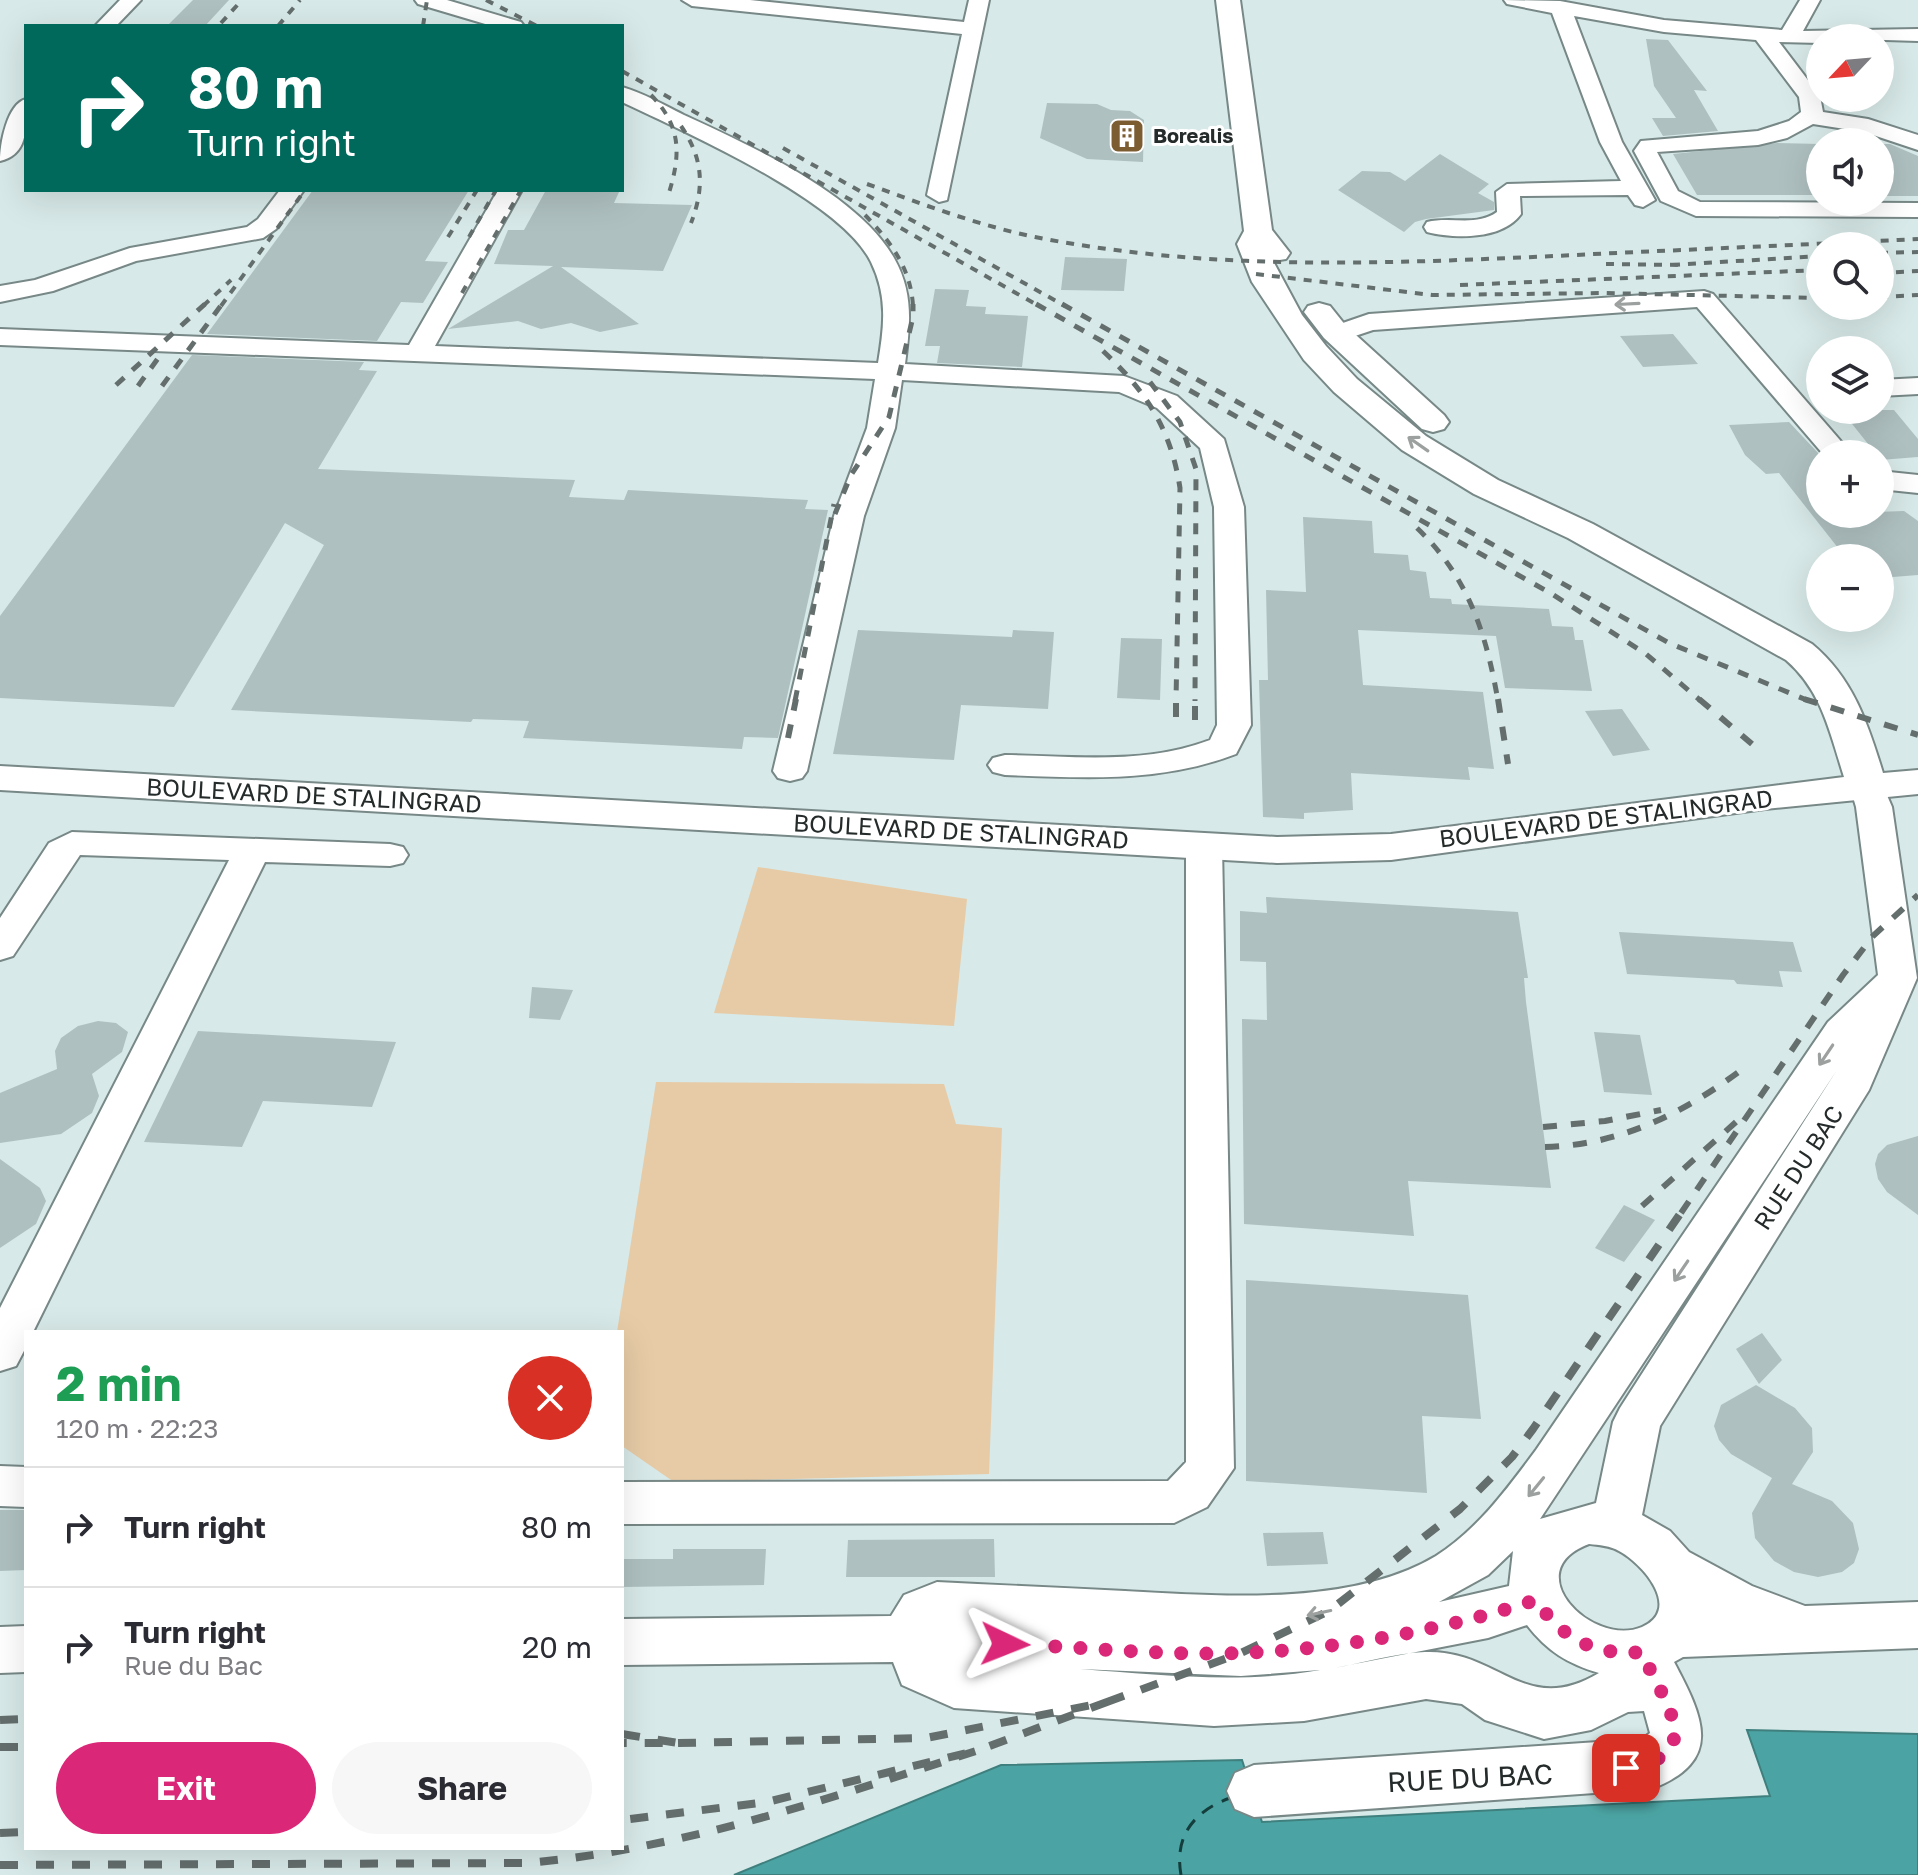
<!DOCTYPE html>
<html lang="en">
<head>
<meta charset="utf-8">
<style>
  :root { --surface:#fff; --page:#f7f7f7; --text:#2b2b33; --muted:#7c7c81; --line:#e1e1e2; --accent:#db2777 }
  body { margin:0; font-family:"Golos Text",sans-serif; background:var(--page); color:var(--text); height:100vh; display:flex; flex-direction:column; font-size:30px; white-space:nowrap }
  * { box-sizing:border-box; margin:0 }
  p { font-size:26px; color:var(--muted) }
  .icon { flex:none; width:44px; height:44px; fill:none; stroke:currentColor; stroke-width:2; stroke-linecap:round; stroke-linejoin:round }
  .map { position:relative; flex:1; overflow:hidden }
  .sheet { position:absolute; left:24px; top:1330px; width:600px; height:520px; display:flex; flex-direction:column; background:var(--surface); border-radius:0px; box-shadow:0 8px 32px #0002 }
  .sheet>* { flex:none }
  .guide { position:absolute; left:24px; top:24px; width:600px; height:168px; border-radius:0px; box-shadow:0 8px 32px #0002; background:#00695c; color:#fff; overflow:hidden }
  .needle { width:52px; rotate:244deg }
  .controls { position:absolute; left:1806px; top:24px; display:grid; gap:16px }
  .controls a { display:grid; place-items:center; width:88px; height:88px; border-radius:50%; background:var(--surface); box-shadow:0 8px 32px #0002; font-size:40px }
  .pin { position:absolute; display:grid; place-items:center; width:68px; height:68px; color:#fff; margin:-34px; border-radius:16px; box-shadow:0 4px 12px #0006 }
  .me { position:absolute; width:88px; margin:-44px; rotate:92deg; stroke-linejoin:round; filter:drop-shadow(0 0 6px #0008) }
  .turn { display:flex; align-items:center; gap:28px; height:168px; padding:0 32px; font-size:36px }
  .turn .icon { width:104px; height:104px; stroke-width:2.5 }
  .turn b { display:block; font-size:56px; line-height:68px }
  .round { display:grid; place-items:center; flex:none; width:84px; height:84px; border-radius:42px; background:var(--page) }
  .overview { display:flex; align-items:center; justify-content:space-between; height:136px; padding:0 32px }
  h1 { font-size:48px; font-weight:700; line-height:60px; color:#1e9e55 }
  .cta { display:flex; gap:16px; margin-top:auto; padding:16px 32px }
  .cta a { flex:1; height:92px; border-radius:48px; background:var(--accent); color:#fff; font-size:32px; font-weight:700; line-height:92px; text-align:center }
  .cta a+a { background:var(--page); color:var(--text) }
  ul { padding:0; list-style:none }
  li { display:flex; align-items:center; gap:24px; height:120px; padding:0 32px; border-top:2px solid var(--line) }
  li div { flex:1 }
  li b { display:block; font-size:30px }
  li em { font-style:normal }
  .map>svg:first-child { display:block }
</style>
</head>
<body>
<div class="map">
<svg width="1918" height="1875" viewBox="0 0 1918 1875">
  <rect width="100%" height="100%" fill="#d7e9e8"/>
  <path fill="#e7cba6" d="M 758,867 L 967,899 L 954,1026 L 714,1013 Z
    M 656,1082 L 944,1084 L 956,1124 L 1002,1128 L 989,1474 L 674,1482 L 622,1446 L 622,1332 L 617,1332 Z"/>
  <path fill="#4ba4a3" stroke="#3f807f" stroke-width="2" d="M 1747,1730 L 1918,1734 L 1918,1875 L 734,1875 L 1001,1765 L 1242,1760 L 1262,1822 L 1770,1796 Z"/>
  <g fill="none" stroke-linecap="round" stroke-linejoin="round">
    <path stroke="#143e3d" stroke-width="3" stroke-dasharray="13 10" stroke-linecap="butt" d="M 1181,1875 C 1174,1836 1194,1811 1230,1798"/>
  </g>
  <path fill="#afc0c0" d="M 193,0 L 229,0 L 205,26 L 167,26 Z
    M 1646,39 L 1668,40 L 1707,91 L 1694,90 L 1718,131 L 1663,136 L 1652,118 L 1676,118 L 1654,86 Z
    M 1047,103 L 1097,104 L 1111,110 L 1130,111 L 1144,120 L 1143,162 L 1087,159 L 1040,138 Z
    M 1777,143 L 1820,144 L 1820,195 L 1697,195 L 1673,154 Z
    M 1880,144 L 1890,144 L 1918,156 L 1918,196 L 1880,196 Z
    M 1440,154 L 1489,184 L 1478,193 L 1494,202 L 1494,210 L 1426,219 L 1415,222 L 1404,232 L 1338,190 L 1362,171 L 1390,172 L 1405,181 Z
    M 313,190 L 469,190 L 425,261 L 448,262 L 423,303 L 401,302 L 377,341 L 207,334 Z
    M 546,190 L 620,190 L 614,203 L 692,205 L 663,271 L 561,267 L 639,324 L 600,332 L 571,323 L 541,329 L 518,321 L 448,329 L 553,266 L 494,264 L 508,230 L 524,230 Z
    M 1065,257 L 1127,259 L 1124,291 L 1061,290 Z
    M 935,289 L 969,290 L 966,306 L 986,307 L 985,314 L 1028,316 L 1022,367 L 937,363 L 940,346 L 925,346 Z
    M 1673,334 L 1698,364 L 1643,367 L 1620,336 Z
    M 192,355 L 364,362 L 359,370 L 377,371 L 318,469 L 575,480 L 569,497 L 624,500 L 628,490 L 808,500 L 805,509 L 828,510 L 778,738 L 744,737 L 742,749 L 523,738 L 529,721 L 473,719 L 471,722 L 231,710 L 324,545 L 285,523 L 174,707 L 0,698 L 0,616 Z
    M 1841,410 L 1894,410 L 1918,439 L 1918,457 L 1880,460 L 1880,454 L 1876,454 Z
    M 1789,422 L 1820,455 L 1820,514 L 1904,511 L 1918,521 L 1918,575 L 1880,578 L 1880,558 L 1846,558 L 1779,473 L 1766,474 L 1745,455 L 1729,425 Z
    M 1303,517 L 1372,521 L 1374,553 L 1408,555 L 1410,570 L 1426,572 L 1430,598 L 1451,599 L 1452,604 L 1549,609 L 1552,626 L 1573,627 L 1575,640 L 1583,640 L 1592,691 L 1505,688 L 1496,636 L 1358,630 L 1363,685 L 1483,692 L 1494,769 L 1468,767 L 1470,780 L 1351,773 L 1353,810 L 1304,813 L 1304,819 L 1263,817 L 1259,680 L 1268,680 L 1266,590 L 1306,592 Z
    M 858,630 L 1012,637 L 1013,630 L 1054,632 L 1048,709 L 961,705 L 954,760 L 833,754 Z
    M 1121,638 L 1162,639 L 1160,700 L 1117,698 Z
    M 1622,709 L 1650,750 L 1613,756 L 1585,711 Z
    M 1266,897 L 1518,912 L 1528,978 L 1524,978 L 1526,1002 L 1551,1188 L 1408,1181 L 1414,1236 L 1244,1224 L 1242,1019 L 1267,1020 L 1266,962 L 1240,961 L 1240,911 L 1267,913 Z
    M 1619,932 L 1793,942 L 1802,972 L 1779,971 L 1783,987 L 1737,984 L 1734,980 L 1627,974 Z
    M 532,987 L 573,990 L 560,1020 L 529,1018 Z
    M 98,1021 L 116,1023 L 128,1032 L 122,1052 L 92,1074 L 99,1096 L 92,1113 L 61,1134 L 0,1143 L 0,1093 L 57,1069 L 55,1051 L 61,1038 L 78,1026 Z
    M 198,1031 L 396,1042 L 372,1107 L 263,1101 L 242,1147 L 144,1142 Z
    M 1594,1032 L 1640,1035 L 1652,1095 L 1604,1092 Z
    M 1918,1136 L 1918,1215 L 1887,1192 L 1878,1179 L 1875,1164 L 1878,1154 L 1887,1145 Z
    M 0,1159 L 40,1188 L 46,1201 L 36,1224 L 0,1248 Z
    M 1624,1205 L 1655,1220 L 1624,1262 L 1595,1248 Z
    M 1246,1280 L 1468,1295 L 1481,1419 L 1422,1416 L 1427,1493 L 1246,1481 Z
    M 1762,1333 L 1782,1360 L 1759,1384 L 1736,1349 Z
    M 1756,1385 L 1795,1408 L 1812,1428 L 1813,1452 L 1792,1484 L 1832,1501 L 1853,1523 L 1859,1549 L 1854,1563 L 1842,1572 L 1818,1577 L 1794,1572 L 1774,1561 L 1755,1538 L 1752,1513 L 1772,1478 L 1731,1454 L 1719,1440 L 1714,1426 L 1721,1405 Z
    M 0,1510 L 26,1510 L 26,1570 L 0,1571 Z
    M 1323,1532 L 1328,1564 L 1267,1566 L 1263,1533 Z
    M 994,1539 L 995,1577 L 846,1577 L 848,1540 Z
    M 673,1549 L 766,1549 L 764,1585 L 622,1587 L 622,1559 L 673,1559 Z"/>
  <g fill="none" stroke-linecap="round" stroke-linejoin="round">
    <defs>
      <path id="minor" d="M 120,0 L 141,0 L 116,26 L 95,26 Z
        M 415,0 L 447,0 L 521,22 L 524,26 L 492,26 L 418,4 Z
        M 682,0 L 750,0 L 964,22 L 969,0 L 989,0 L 947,200 L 939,202 L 927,195 L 962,34 L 692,6 Z
        M 1504,0 L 1560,1 L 1664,20 L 1782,30 L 1800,0 L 1820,0 L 1803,31 L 1918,29 L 1918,41 L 1820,38 L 1820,43 L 1779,42 L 1820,96 L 1823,112 L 1868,119 L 1918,135 L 1918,150 L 1864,132 L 1813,124 L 1787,138 L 1758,145 L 1657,152 L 1678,191 L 1700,202 L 1918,203 L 1918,217 L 1696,216 L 1661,201 L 1634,151 L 1641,141 L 1758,131 L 1789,121 L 1801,112 L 1799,97 L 1756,40 L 1664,32 L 1574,16 L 1622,142 L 1655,200 L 1643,207 L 1635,205 L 1628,195 L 1520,196 L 1521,214 C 1502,240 1455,239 1427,232 L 1424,227 L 1427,222 C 1451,216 1476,227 1497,212 L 1496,192 L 1507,184 L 1621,181 L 1600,142 L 1552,13 L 1507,4 Z
        M 622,87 C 643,93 664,105 684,115 C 749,145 857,193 894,258 C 914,293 910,326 905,364 L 1124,376 L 1177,396 L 1224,439 L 1244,507 L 1251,725 L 1236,754 C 1160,783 1085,778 1005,775 L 993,772 L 988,765 L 993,758 L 1005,755 C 1074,756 1144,765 1210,740 L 1217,725 L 1214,507 L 1200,448 L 1157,408 L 1119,392 L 902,380 L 895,428 L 864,516 L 807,771 L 802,778 L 790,781 L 778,778 L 773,771 L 834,516 L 867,428 L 875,379 L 0,345 L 0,329 L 409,345 L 498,190 L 522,190 L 435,346 L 878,363 C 884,327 888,297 871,262 C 841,200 685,132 622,102 Z
        M 26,99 C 26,124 30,154 0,161 C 0,144 7,104 26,99 Z
        M 280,190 L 304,190 L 276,229 L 263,238 L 136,261 L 53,291 L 0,302 L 0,286 L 35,280 L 130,248 L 247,227 L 258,219 Z
        M 1704,291 L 1713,294 L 1852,454 L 1823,454 L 1697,307 L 1373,330 L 1346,339 L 1337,337 L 1333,331 L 1337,325 L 1369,314 Z
        M 1918,378 L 1918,394 L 1880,396 L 1880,380 Z
        M 1880,471 L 1918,475 L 1918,493 L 1880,489 Z
        M 1868,776 L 1880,779 L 1892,807 L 1917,978 L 1869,1090 L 1660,1426 L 1642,1515 L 1670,1531 L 1689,1552 L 1752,1586 L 1805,1606 L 1918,1602 L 1918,1648 L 1683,1657 L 1674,1662 C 1703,1717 1725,1761 1651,1789 L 1254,1817 L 1235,1809 L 1227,1791 L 1235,1773 L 1254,1765 L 1642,1739 L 1650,1733 L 1644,1711 L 1628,1712 L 1591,1730 L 1544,1739 L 1485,1720 L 1462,1704 L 1426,1699 L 1304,1721 L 1214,1726 L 954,1708 L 902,1685 L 893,1662 L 622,1665 L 622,1619 L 891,1616 L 904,1595 L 937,1582 C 1000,1585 1063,1588 1125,1591 C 1220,1596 1351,1607 1436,1556 C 1477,1530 1507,1489 1536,1450 L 1828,1022 L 1878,975 L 1856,807 L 1850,787 L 1856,779 ZM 1837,1070 L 1620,1408 L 1613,1422 L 1596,1503 L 1540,1519 ZM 1589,1544 C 1599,1545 1611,1546 1619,1551 C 1642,1563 1683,1609 1642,1627 C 1592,1648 1516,1571 1589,1544 ZM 1513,1551 L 1509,1586 L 1439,1602 L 1488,1575 ZM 1527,1625 C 1547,1651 1568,1664 1599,1673 C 1524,1718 1499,1649 1425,1652 C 1395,1653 1363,1663 1334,1668 L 1488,1638 ZM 1080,1669 L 1241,1676 L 1320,1670 C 1241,1684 1160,1675 1080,1669 Z
        M 72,832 L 390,844 L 403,847 L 408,855 L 403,863 L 390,866 L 265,862 L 33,1332 L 26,1332 L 26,1347 L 16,1366 L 0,1371 L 0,1308 L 229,860 L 80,855 L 13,956 L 0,960 L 0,918 L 49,843 Z
        M 1204,835 L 1217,838 L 1222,846 L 1234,1468 L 1207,1507 L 1174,1523 L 622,1524 L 622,1482 L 1168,1481 L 1186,1462 L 1186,846 L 1191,838 Z
        M 0,1466 L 26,1467 L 26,1507 L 0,1506 Z
        M 26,1626 L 26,1672 L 0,1673 L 0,1627 Z"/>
      <path id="major" d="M 1216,0 L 1240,0 L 1272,230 L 1290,253 L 1286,259 L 1273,261 L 1302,315 L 1326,346 L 1357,379 L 1426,436 L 1498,480 L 1593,524 L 1812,644 C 1853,678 1868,724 1883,773 L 1918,770 L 1918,794 L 1765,809 L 1391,860 L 1277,863 L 0,790 L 0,766 L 1277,837 L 1391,834 L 1844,777 C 1830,733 1822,691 1786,660 L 1568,538 L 1474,494 L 1402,450 L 1334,392 L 1304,360 L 1252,282 L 1237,244 L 1244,231 Z
        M 1319,303 L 1330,306 L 1346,326 L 1444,415 L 1449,422 L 1444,429 L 1433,432 L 1422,429 L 1324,338 L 1304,312 L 1308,306 Z"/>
    </defs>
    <use href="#minor" stroke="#778887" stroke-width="4"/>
    <use href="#major" stroke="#778887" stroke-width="4"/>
    <use href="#minor" fill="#fff" fill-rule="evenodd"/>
    <use href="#major" fill="#fff" fill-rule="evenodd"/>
    <path stroke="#646e6d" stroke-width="4" stroke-dasharray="8 8" stroke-linecap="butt" d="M 486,0 L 537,26
      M 221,23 L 242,0
      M 278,26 L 300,0
      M 423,26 L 427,0
      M 622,71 L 1039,306
      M 651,95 C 682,127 681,155 668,196
      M 681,126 C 703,158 705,187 691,223
      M 783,148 L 1065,306
      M 867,184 C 922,204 977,225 1035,237 C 1207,271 1380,264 1554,256 C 1676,250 1797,245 1918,239
      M 865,215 C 890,241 911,268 913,306
      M 448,237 L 477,190
      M 469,237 L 496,190
      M 1880,253 L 1918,252
      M 1606,264 L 1682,265
      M 1672,265 L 1820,256
      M 1880,273 L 1918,271
      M 1256,274 L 1432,295 L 1604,293 L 1820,298
      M 1460,285 L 1820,270
      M 462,293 L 521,190
      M 1880,297 L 1918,295
      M 203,306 L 231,280
      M 221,306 L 305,190"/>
    <path stroke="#646e6d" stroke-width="5" stroke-dasharray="11 11" stroke-linecap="butt" d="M 1036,304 L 1552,594 L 1646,654 L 1701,701
      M 1062,304 L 1669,643 L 1809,701
      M 1103,351 C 1146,391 1171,429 1180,488 L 1176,701
      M 1150,382 L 1180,422 L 1196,469 L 1195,701
      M 116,385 L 205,304
      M 138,386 L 159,357 L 156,359
      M 162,386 L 222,304
      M 835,514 L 851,475 L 889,417 L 913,317 L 913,304
      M 1417,528 C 1468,577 1486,632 1498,701
      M 795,701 L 834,504"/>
    <path stroke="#646e6d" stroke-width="6" stroke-dasharray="14 14" stroke-linecap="butt" d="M 1498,699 L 1508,764
      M 1699,699 L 1752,744
      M 1804,699 L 1918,735
      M 1176,717 L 1176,699
      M 1195,720 L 1195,699
      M 788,738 L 796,699
      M 1543,1127 L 1605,1121 L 1661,1110
      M 1545,1147 C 1621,1145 1684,1113 1744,1068
      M 1642,1206 L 1736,1122
      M 1681,1213 L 1843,975 L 1873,936 L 1918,895"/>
    <path stroke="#646e6d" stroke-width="8" stroke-dasharray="18 18" stroke-linecap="butt" d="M 1107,1702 L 1241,1653 L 1329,1611 L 1460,1509 L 1512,1457 L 1533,1429 L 1682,1211
      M 0,1720 L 26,1719
      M 622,1734 L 678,1743 L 622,1743
      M 678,1743 L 926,1738 L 1107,1702 L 979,1750
      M 0,1747 L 26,1747
      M 0,1833 L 26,1832
      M 0,1865 L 527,1863 C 684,1849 830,1798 979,1750 L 767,1802 L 622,1820"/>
  </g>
  <defs><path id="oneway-shaft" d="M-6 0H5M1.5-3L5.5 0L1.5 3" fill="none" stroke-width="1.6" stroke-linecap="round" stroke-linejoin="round" transform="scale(2)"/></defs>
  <g stroke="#9ca09f">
    <use href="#oneway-shaft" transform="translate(1627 304) rotate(177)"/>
    <use href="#oneway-shaft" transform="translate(1418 444) rotate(-145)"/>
    <use href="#oneway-shaft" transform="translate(1826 1055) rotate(124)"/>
    <use href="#oneway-shaft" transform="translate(1681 1271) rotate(124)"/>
    <use href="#oneway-shaft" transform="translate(1536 1487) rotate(129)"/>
    <use href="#oneway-shaft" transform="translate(1319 1613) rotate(168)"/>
  </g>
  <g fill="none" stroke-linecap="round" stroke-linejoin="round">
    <path stroke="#db2777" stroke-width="14" stroke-dasharray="0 25.2" d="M 1005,1644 C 1083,1647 1164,1656 1243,1653 C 1340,1649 1444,1630 1536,1600 C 1562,1639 1595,1656 1642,1652 C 1663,1703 1711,1755 1626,1768"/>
  </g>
  <defs>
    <symbol id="building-square" viewBox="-11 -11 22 22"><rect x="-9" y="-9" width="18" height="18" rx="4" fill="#7c5d32" stroke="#fff"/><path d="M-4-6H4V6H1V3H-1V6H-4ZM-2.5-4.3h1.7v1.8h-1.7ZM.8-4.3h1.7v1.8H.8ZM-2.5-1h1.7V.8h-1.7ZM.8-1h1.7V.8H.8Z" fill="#fff"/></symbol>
  </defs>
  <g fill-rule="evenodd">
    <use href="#building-square" x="1107" y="116" width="40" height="40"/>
  </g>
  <g text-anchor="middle" stroke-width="6" stroke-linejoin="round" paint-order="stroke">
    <g font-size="20" font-weight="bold" fill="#242b2a" stroke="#fff" text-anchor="start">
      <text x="1153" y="143">Borealis</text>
    </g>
    <g font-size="24" fill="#242b2a" stroke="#fff">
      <text transform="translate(314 796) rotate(3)" y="8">BOULEVARD DE STALINGRAD</text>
      <text transform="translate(1606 819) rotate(-7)" y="8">BOULEVARD DE STALINGRAD</text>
      <text transform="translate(961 832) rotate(3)" y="8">BOULEVARD DE STALINGRAD</text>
      <text transform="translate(1799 1168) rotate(-57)" y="8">RUE DU BAC</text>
    </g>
    <g font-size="28" fill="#242b2a" stroke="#fff">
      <text transform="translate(1470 1778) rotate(-3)" y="10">RUE DU BAC</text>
    </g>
  </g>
</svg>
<div class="controls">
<a><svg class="needle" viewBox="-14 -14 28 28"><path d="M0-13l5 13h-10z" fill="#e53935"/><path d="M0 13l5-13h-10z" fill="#7c7c81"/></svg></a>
<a><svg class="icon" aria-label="sound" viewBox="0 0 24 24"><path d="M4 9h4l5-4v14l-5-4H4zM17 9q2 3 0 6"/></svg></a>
<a><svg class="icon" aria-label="search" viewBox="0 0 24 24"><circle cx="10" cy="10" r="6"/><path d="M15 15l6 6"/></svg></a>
<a><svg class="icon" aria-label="layers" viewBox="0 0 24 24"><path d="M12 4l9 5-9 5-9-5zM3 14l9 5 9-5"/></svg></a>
<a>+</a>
<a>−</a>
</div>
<div class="pin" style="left:1626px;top:1768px;background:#d93025"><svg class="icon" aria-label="arrive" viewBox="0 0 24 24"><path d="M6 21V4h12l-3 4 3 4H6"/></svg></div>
<svg class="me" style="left:1005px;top:1644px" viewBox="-20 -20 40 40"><path d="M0-17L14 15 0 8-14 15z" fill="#db2777" stroke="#fff" stroke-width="4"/></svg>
<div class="guide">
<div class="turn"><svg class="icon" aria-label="right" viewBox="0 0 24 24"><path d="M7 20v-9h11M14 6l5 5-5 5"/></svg><div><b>80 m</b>Turn right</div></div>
</div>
<section class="sheet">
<div class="overview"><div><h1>2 min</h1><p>120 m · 22:23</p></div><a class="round" style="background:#d93025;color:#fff"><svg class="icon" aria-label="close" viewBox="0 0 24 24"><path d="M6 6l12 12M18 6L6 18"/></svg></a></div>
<ul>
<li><svg class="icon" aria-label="right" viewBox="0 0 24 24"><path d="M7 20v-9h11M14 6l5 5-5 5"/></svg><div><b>Turn right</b></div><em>80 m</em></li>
<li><svg class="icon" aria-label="right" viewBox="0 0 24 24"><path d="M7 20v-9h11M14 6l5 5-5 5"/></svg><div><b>Turn right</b><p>Rue du Bac</p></div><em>20 m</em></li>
</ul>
<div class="cta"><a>Exit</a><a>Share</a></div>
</section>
</div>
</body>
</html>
